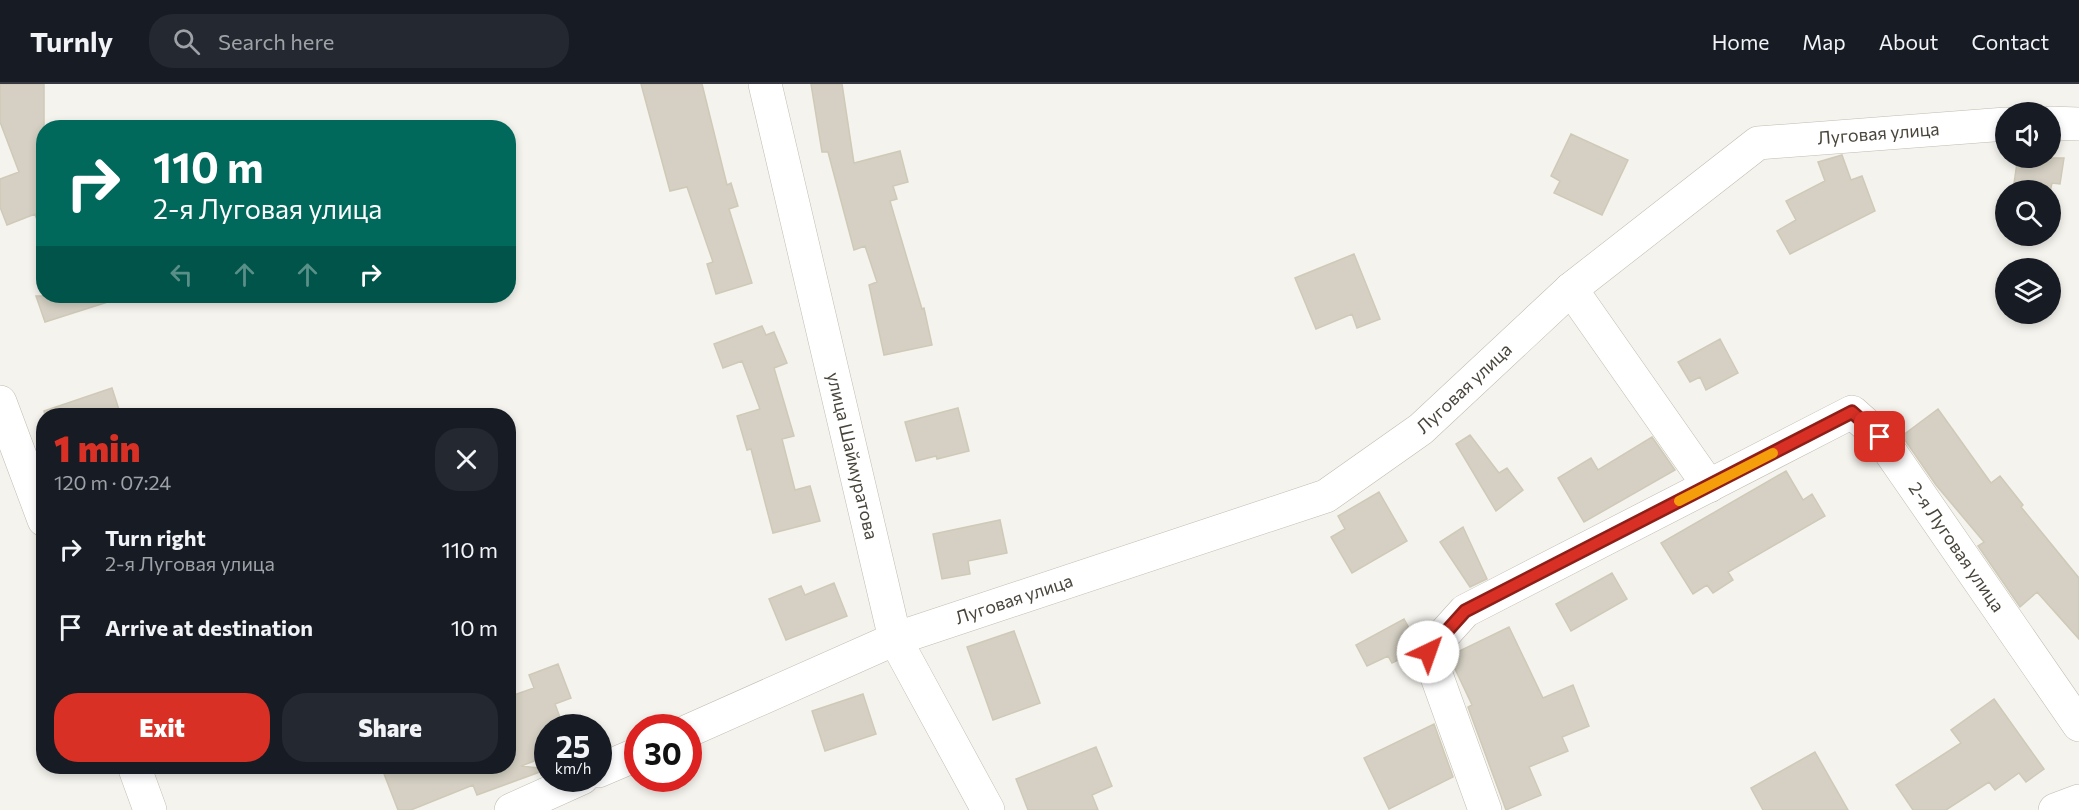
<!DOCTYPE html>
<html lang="en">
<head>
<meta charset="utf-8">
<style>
  :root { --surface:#171b24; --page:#242831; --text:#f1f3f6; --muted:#9ea1a6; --line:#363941; --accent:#d93025 }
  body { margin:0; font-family:Commissioner,sans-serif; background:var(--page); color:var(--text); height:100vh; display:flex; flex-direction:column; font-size:22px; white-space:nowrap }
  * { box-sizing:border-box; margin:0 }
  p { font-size:20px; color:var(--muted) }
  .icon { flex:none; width:33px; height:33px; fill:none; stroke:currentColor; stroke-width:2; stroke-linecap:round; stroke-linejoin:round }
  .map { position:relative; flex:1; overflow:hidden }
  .side { position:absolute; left:36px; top:324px; width:480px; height:366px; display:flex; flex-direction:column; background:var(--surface); border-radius:24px; box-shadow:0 3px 9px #0003 }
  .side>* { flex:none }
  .banner { position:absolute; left:36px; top:36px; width:480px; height:183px; border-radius:24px; box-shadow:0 3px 9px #0003; background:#00695c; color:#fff; overflow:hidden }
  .fabs { position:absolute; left:1995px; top:18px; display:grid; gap:12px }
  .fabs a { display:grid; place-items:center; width:66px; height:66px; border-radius:50%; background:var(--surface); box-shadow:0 3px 9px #0003; font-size:30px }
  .speed { position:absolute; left:534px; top:630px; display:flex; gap:12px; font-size:30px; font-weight:700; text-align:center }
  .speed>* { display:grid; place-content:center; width:78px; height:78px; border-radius:50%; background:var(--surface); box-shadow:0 3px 9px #0003; line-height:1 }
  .speed small { font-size:15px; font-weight:400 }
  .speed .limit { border:9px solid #d22; background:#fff; color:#111 }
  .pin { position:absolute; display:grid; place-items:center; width:51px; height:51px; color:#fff; margin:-26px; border-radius:12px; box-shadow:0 3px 9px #0006 }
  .me { position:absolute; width:66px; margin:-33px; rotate:42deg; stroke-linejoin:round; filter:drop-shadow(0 0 4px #0008) }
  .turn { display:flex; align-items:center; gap:21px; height:126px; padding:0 18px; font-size:27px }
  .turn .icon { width:78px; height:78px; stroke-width:2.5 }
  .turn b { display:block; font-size:42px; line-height:51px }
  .lanes { display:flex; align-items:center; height:57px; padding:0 18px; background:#0003; justify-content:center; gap:30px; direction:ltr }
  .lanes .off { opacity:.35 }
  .round { display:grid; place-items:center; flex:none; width:63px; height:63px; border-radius:24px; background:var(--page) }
  .summary { display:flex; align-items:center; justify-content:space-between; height:102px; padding:0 18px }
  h1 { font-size:36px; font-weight:800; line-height:45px; color:var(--accent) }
  .button { display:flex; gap:12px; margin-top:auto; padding:12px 18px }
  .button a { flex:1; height:69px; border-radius:24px; background:var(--accent); color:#fff; font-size:24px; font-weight:800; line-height:69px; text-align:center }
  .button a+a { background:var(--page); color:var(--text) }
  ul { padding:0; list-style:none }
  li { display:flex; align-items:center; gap:18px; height:78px; padding:0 18px }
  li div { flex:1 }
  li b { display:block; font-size:22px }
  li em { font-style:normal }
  header { display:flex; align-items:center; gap:36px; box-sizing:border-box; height:84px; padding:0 30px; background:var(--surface); border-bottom:2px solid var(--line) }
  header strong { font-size:28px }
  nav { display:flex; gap:33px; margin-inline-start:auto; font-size:21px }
  .search { width:420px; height:54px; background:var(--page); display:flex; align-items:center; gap:15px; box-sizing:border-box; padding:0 21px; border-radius:24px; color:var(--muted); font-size:22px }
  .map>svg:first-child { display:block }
</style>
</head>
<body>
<header>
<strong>Turnly</strong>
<div class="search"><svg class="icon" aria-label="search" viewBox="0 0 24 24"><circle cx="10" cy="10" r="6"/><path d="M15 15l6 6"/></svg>Search here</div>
<nav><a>Home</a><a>Map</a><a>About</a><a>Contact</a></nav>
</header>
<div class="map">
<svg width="2079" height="726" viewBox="0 0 2079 726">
  <rect width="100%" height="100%" fill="#f5f3ed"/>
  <path fill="#d5d0c3" stroke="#cfc9b7" stroke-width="1.5" d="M 0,0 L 44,0 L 44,146 L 41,147 L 35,130 L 7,141 L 0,123 L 0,95 L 19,88 L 0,38 Z
    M 641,0 L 702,0 L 727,101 L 731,99 L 738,122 L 729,125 L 752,199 L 716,210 L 707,180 L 713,178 L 687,103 L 670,107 Z
    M 811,0 L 842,0 L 854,79 L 900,67 L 908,98 L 893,102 L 897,115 L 890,117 L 922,225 L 924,224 L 932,261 L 884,271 L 869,201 L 877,198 L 865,162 L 854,166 L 828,68 L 822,68 Z
    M 1571,50 L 1628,76 L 1602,131 L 1554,109 L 1560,97 L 1551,92 Z
    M 1842,71 L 1851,96 L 1862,92 L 1875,127 L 1790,170 L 1777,147 L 1796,136 L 1786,117 L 1825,97 L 1818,78 Z
    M 2027,74 L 2064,74 L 2060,100 L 2052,99 L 2050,108 L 2013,106 L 2017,79 L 2026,80 Z
    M 1354,170 L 1380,235 L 1357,244 L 1352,230 L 1316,245 L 1295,194 Z
    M 36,212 L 110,212 L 111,217 L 45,238 Z
    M 762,242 L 766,251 L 774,248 L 787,279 L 774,284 L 794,352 L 782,355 L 795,406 L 810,402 L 820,437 L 773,449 L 751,365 L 747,366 L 737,332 L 760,325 L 742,277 L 723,284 L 714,260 Z
    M 1720,255 L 1738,289 L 1706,306 L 1700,293 L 1690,298 L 1678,278 Z
    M 112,304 L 121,332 L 45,332 L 44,327 Z
    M 958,324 L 969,367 L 937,375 L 936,372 L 916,377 L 905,338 Z
    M 1938,325 L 1991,399 L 2000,392 L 2023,421 L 2021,423 L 2079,494 L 2079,555 L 2037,508 L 2020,523 L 1978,462 L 1984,458 L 1936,401 L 1902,352 Z
    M 1470,351 L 1499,389 L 1507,384 L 1523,406 L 1496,427 L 1456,360 Z
    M 1652,353 L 1675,386 L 1584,438 L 1558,394 L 1591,374 L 1598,386 Z
    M 1786,387 L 1803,416 L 1812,410 L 1825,432 L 1728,488 L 1733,496 L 1713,509 L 1707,501 L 1693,510 L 1661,459 Z
    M 1379,408 L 1407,457 L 1352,489 L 1331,453 L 1345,445 L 1338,432 Z
    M 1000,436 L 1007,469 L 968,477 L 970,490 L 942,495 L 933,450 Z
    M 1463,443 L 1487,495 L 1470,503 L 1440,458 Z
    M 1612,489 L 1627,515 L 1571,547 L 1556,520 Z
    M 834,499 L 847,532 L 786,556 L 769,515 L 801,502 L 805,511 Z
    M 1404,535 L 1415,555 L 1410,570 L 1392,579 L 1388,572 L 1367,582 L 1356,561 Z
    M 1509,543 L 1543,614 L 1573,601 L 1589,642 L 1562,653 L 1568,667 L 1529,683 L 1541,711 L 1506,726 L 1468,623 L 1472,621 L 1449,572 Z
    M 1014,547 L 1040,619 L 993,636 L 967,563 Z
    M 558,580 L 571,614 L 555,620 L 564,644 L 548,644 L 548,672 L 521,682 L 548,685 L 477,711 L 473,701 L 411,726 L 398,726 L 381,682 L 508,682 L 508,613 L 534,604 L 529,591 Z
    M 863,610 L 876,650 L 825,667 L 812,627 Z
    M 1994,615 L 2044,685 L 2026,698 L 2019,689 L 1995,706 L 1989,698 L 1946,726 L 1913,726 L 1896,701 L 1961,659 L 1951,646 Z
    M 1434,640 L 1453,693 L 1389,725 L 1364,674 Z
    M 1096,663 L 1112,702 L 1092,711 L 1098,726 L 1028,726 L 1016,695 Z
    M 1815,668 L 1848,726 L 1763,726 L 1751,704 Z"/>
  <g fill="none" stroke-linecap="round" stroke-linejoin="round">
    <defs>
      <g id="street">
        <path id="s1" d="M 765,0 L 895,555 L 988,726"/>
        <path d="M 2050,39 L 2079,40"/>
        <path d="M 1571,205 L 1709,402"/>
        <path d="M 0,318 L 44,436"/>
        <path id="s2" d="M 688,647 L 895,555 L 1326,412 L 1421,345 L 1571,205 L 1758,59 L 2006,40"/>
        <path d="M 134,682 L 150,726"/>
        <path d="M 598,687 L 638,670"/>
        <path d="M 511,726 L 582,694"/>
        <path id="s3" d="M 1485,726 L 1428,568 L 1465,527 L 1852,328 L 1880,353 L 2079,641"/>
        <path d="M 2055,726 L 2079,717"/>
      </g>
    </defs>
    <use href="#street" stroke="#c0bcb0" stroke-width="34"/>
    <use href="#street" stroke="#fff" stroke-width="33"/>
  </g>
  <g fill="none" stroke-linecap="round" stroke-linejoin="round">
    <defs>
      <path id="route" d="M 1428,568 L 1465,527 L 1852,328 L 1880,353"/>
    </defs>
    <use href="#route" stroke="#8d1f18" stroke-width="15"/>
    <use href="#route" stroke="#d93025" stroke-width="10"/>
    <path stroke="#f59e0b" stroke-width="10" d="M 1679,417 L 1773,369"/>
  </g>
  <g text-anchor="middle" stroke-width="4.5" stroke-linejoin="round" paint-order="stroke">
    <g font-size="18" fill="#49453b" stroke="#fff">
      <text dy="6" stroke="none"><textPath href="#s2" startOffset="1360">Луговая улица</textPath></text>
      <text dy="6" stroke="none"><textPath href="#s2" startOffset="856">Луговая улица</textPath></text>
      <text dy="6" stroke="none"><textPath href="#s1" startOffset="382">улица Шаймуратова</textPath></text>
      <text dy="6" stroke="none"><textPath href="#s3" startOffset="830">2-я Луговая улица</textPath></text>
      <text dy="6" stroke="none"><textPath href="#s2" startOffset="352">Луговая улица</textPath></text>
    </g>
  </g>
</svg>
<div class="fabs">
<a><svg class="icon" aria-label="sound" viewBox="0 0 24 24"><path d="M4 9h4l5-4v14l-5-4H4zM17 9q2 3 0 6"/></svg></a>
<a><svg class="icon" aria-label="search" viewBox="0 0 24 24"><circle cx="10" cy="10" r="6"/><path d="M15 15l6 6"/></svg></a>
<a><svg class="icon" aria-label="layers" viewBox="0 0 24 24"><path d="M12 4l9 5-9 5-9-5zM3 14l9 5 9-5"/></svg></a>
</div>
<div class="speed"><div>25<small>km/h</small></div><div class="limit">30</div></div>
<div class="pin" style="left:1880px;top:353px;background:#d93025"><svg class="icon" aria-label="arrive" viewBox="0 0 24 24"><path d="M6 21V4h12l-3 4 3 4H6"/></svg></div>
<svg class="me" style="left:1428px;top:568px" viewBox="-20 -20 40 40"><circle r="19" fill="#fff"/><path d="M0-13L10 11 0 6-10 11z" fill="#d93025"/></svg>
<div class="banner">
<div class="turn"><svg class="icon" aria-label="right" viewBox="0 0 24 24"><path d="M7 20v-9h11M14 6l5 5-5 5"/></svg><div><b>110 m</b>2-я Луговая улица</div></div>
<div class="lanes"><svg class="icon off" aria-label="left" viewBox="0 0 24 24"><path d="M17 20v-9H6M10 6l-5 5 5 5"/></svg><svg class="icon off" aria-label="ahead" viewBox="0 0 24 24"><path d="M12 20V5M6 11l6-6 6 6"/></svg><svg class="icon off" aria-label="ahead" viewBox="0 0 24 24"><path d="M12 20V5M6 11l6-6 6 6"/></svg><svg class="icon" aria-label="right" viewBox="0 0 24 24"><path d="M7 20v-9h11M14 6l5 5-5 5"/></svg></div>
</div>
<section class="side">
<div class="summary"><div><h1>1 min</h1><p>120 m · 07:24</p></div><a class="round"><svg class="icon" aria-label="close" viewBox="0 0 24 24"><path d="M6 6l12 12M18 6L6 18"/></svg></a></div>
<ul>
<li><svg class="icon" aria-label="right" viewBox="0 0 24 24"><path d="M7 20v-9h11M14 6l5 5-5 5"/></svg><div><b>Turn right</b><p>2-я Луговая улица</p></div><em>110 m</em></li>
<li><svg class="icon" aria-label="arrive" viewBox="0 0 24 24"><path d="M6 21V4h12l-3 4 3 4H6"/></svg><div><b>Arrive at destination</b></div><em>10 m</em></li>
</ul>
<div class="button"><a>Exit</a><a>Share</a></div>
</section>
</div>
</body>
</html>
